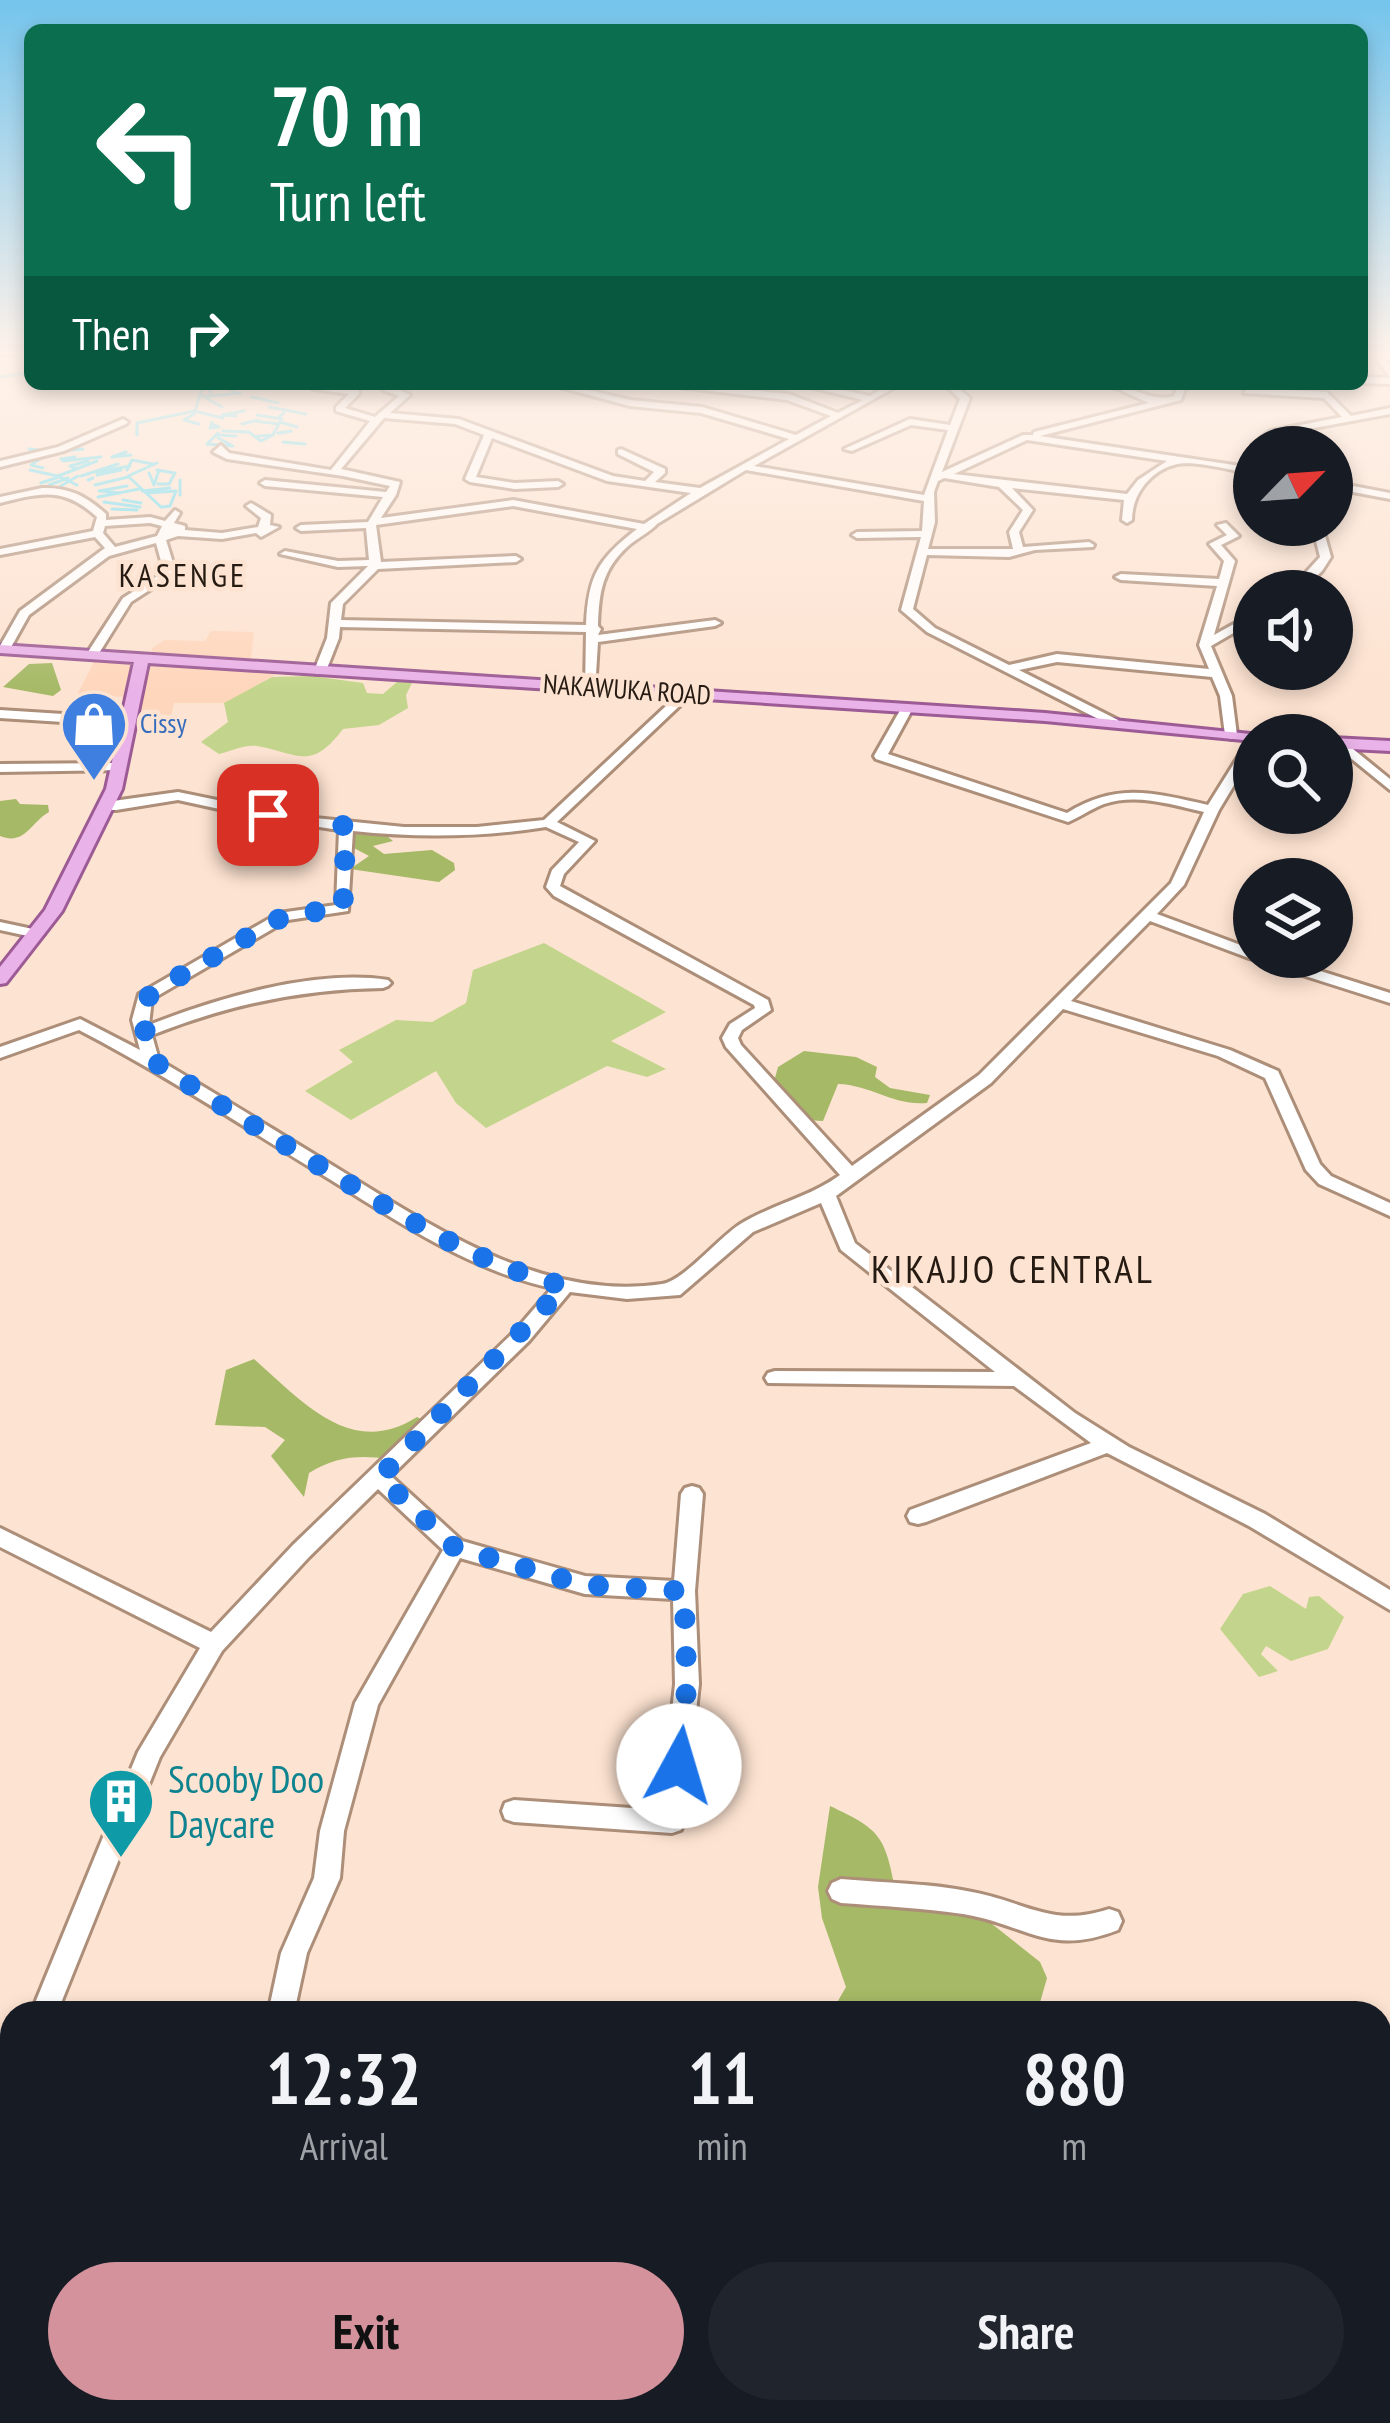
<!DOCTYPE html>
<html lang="en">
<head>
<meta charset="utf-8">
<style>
  :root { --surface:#171b24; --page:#20242c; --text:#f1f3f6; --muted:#9ea1a6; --accent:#d3929c }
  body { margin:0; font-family:"PT Sans Narrow",sans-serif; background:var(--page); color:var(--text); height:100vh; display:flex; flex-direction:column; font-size:45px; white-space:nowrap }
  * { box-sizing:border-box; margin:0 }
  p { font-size:39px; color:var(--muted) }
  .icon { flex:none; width:66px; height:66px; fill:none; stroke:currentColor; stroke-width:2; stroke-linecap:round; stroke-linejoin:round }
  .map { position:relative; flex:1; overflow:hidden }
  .details { position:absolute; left:0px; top:2001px; width:1392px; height:423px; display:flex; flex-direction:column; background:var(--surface); border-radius:36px 36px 0 0; box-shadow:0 6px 18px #0003 }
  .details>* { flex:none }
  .top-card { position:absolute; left:24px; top:24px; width:1344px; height:366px; border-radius:18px; box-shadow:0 6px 18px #0003; background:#0b6e4f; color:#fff; overflow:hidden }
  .needle { width:78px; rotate:65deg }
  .tools { position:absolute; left:1233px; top:426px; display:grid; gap:24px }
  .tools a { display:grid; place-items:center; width:120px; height:120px; border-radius:50%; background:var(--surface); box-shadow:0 6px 18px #0003; font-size:60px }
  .pin { position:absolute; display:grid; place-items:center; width:102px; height:102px; color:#fff; margin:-51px; border-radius:24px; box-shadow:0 6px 18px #0006 }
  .me { position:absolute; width:132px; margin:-66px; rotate:6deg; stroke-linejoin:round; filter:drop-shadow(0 0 9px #0008) }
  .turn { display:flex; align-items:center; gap:42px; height:252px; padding:0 48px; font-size:54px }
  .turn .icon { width:156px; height:156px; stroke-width:2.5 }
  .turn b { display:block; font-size:84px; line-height:102px }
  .then { display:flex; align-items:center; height:114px; padding:0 48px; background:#0003; gap:24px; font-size:45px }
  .eta { display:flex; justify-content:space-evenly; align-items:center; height:204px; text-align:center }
  .eta b { font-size:72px; font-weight:800; line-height:84px }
  .button { display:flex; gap:24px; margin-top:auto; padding:24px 48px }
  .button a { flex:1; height:138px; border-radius:72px; background:var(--accent); color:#111; font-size:48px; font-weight:800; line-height:138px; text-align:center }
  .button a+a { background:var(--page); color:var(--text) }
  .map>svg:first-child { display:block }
</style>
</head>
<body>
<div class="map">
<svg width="1390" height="2423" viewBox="0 0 1390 2423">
  <rect width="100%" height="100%" fill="#fde3d1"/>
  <path fill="#fed6bc" d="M 211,631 L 254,632 L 250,664 L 156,658 L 151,649 L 164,640 L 205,641 Z
    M 96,658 L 137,662 L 130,697 L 77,695 Z
    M 145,663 L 254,671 L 278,673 L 227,703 L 174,703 L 171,716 L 133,717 Z
    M 263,2412 L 455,2412 L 441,2423 L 264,2423 Z"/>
  <path fill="#c3d58c" d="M 312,676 L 363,683 L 367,693 L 383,694 L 398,681 L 413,681 L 406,695 L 408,708 L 379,725 L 343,729 C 311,771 300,754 257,746 C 245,744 231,751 219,754 L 201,742 L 228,722 L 224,703 L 272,677 Z
    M 544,943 L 666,1012 L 611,1041 L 666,1069 L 647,1077 L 607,1066 L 486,1128 L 456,1103 L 436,1071 L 351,1120 L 305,1091 L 353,1062 L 339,1050 L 396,1020 L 432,1022 L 466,1003 L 473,970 Z
    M 1270,1586 L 1306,1609 L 1309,1597 L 1319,1596 L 1344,1617 L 1328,1649 L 1291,1661 L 1266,1646 L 1261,1654 L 1278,1671 L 1259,1677 L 1220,1629 L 1243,1594 Z"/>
  <path fill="#a5b966" d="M 52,663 L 61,690 L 53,696 L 3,687 L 29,664 Z
    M 16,799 L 20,804 L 48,805 L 49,812 C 31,822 25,846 0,836 L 0,801 Z
    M 382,832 L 393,841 L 373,846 L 384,854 L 432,850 L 454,863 L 455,870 L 439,882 L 350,869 L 369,856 L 352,847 L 352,835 Z
    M 804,1051 L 856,1057 L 877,1067 L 875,1077 L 890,1088 L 930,1095 L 927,1103 C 893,1106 872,1085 838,1084 L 823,1121 L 805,1120 L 773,1085 L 778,1067 Z
    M 254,1359 C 303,1402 351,1459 417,1417 L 429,1423 L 390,1459 C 358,1455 337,1456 309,1473 L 304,1497 L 271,1456 L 285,1440 L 265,1427 L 215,1425 L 226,1370 Z
    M 830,1806 C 879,1829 885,1835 895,1889 L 968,1905 L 1040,1962 L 1047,1978 L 1037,2013 L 831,2013 L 846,1987 L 822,1918 L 818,1887 Z"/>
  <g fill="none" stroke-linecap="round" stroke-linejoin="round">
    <path stroke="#66ddf3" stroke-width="3" d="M 0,357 L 30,355
      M 0,377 L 30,373
      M 223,384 L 234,392
      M 201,396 L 211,396 L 208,384
      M 211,396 L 240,393
      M 252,397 L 278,403
      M 206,398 L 222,407
      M 269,407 L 306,414
      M 194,411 L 223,418
      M 194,414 L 184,420 L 199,424
      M 257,415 L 282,419
      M 236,416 L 222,415 L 244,411
      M 280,416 L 284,413
      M 255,421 L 279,424
      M 212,422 L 210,428 L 219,427 L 214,425
      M 242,424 L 258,420
      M 223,431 L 249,432 L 261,441 L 273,435
      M 218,433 L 207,444 L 233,446 L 218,438
      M 278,433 L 291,431 L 282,433
      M 137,435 L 137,423 L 195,411 L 203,384
      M 218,435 L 236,436
      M 258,436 L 273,435 L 280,422 L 297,427
      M 283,442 L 305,444
      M 29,449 L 48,451
      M 59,451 L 83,449
      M 126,452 L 112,457 L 131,455
      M 61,459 L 75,457
      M 63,461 L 101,457
      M 157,463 L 128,476 L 161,507
      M 43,468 L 31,465 L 50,452
      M 75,468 L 70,466 L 88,461
      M 30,470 L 58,476
      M 127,470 L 132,460 L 153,464
      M 157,470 L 175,473 L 169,484 L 158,484
      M 97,472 L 130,466
      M 149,473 L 154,485 L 159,470
      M 97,475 L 121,470
      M 81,476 L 118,464
      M 88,480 L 93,478
      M 180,480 L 180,495
      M 41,483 L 59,477
      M 49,485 L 68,478
      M 77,485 L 58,476 L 97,461
      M 95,485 L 128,477
      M 68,491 L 59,487 L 78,476
      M 142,491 L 170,488
      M 120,493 L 99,491 L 127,486
      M 147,493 L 176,491 L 170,506 L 162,507
      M 98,497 L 139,489
      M 123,500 L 141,503
      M 104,502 L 140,507
      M 112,509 L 137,510"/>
    <defs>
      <path id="minor" d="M 1373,354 L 1381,354 L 1390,367 L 1390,377 Z
        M 1362,377 L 1390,378 L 1390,384 L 1362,383 Z
        M 387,384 L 398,384 L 394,388 L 410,395 L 390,413 L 459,419 L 613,476 L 645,481 L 654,472 L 618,454 L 618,450 L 621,449 L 665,469 L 665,473 L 655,482 L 700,488 L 789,439 L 701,413 L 630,406 L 548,384 L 563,384 L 630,400 L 702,407 L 796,435 L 831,416 L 787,400 L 653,384 L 684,384 L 789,394 L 838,413 L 863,400 L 799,384 L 815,384 L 870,396 L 890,384 L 901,384 L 754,466 L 924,495 L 948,430 L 911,425 L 852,451 L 844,449 L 910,419 L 950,425 L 960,399 L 944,384 L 953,384 L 970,398 L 942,472 L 1023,435 L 1033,435 L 1034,432 L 1149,403 L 1107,384 C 1131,384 1149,403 1174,396 L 1179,384 L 1187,384 L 1181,400 L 1040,436 L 1254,468 L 1254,474 C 1235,471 1194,460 1177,464 C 1151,470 1132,494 1132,520 L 1127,523 L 1122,520 L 1124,500 L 1012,488 L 1033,510 L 1019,532 L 1023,547 L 1089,542 L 1094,545 L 1093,547 L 1035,550 L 1009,557 L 927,555 L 913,609 L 935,628 L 1009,665 L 1057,654 L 1209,669 L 1199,645 L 1217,586 L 1121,580 L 1115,577 L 1121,574 L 1219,579 L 1224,561 L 1209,544 L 1227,535 L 1217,525 L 1226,523 L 1239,536 L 1221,545 L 1235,561 L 1214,635 L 1254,613 L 1254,621 L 1211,646 L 1232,696 L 1237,735 L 1231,739 L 1225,735 L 1220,696 L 1212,677 L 1057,662 L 1019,670 L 1118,720 L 1118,726 L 1114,727 L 927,632 L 901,610 L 921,537 L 857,538 L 852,535 L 857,532 L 922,531 L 924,501 L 746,470 L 657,524 C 650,532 637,538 627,547 C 602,570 599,593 598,626 L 601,629 L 598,635 L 715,620 L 721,623 L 715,626 L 598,642 L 595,691 L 585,688 L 586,632 L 340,627 L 339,638 L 326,671 L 316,674 L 314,671 L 327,638 L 331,603 L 368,566 L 338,567 L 280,554 L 285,551 L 338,561 L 369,560 L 366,528 L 301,531 L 296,528 L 301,525 L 368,522 L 383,497 L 265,486 L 260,483 L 265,480 L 386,492 L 390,486 L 343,476 L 227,459 L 213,452 L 221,445 L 229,453 L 331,470 L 370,421 L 336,411 L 336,407 L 349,394 L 313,389 L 318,386 L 359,390 L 359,394 L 345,408 L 375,417 L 399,396 L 383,390 ZM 384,418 L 455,424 L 484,435 L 465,479 L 470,482 L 515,489 L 558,487 L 563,484 L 558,481 L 515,483 L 476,477 L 492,438 L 607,481 L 691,493 L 644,524 L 513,500 L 381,518 L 396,495 L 400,482 L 341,469 ZM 1027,440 L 1167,461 L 1138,480 L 1127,494 L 954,474 ZM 944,478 L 999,487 L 1023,510 L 1009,532 L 1013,549 L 928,549 L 935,522 L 934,492 L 938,481 ZM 513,506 L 637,529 C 598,559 588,576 586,625 L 341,620 L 343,604 L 378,569 L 516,562 L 521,559 L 516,556 L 381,562 L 376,525 Z
        M 1247,388 L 1327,392 L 1351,416 L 1390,408 L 1390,414 L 1276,435 L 1254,450 L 1252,445 L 1270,431 L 1342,417 L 1324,398 L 1244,393 Z
        M 123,419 L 128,422 L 126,424 L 64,451 L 0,467 L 0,461 L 58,447 Z
        M 1332,482 L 1390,493 L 1390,499 L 1332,488 Z
        M 42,488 C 69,487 86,496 106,514 L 106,520 L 150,517 L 165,521 L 175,510 L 180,513 L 174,523 L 185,526 L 185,530 L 222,533 L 258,527 L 261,518 L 246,506 L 251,503 L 271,515 L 270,525 L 279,527 L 261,537 L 256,533 L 222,539 L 178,536 L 166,540 L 176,573 L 131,602 L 96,658 L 92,659 L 86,655 L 123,598 L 164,572 L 156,543 L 109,556 L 29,615 L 10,649 L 4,653 L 0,652 L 0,646 L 20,611 L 105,548 L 95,537 L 0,555 L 0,549 L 93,531 L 97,517 C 63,486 41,493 0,503 L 0,497 ZM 150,523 L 162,526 L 157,536 L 115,547 L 103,533 L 105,526 Z
        M 1312,525 L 1322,525 L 1331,557 L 1322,571 L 1301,591 L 1289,591 L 1320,557 Z
        M 681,692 L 691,695 L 557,822 L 595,841 L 564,874 L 560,886 L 768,1000 L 771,1010 L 742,1030 L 738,1038 L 741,1045 L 852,1166 L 979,1075 L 1171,883 L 1204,812 C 1172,805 1137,793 1104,804 C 1091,809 1080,817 1068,822 L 876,759 L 874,756 L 903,705 L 913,708 L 888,754 L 1067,813 C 1117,782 1154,793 1208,805 L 1248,741 L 1254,737 L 1254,752 L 1219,810 L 1184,885 L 1157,914 L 1254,950 L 1254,957 L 1276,957 L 1390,993 L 1390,1003 L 1249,958 L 1150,921 L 1071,1001 L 1230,1050 L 1278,1071 L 1320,1164 L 1331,1176 L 1390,1203 L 1390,1216 L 1319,1184 L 1306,1170 L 1265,1078 L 1218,1056 L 1063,1009 L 991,1083 L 836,1196 L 855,1243 L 1075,1413 L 1129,1447 L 1265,1514 L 1390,1590 L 1390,1610 L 1249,1526 L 1107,1453 L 926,1522 L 918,1524 L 910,1522 L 907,1516 L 910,1510 L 1091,1443 L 1014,1386 L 768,1383 L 765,1378 L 768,1373 L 775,1371 L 995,1372 L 841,1250 L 821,1203 L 753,1232 L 680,1295 L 627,1299 L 570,1292 L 529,1341 L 391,1476 L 462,1541 L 585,1576 L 674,1581 L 681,1494 L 685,1488 L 692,1486 L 699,1488 L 703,1494 L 695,1591 L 699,1684 L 684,1822 L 681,1830 L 672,1833 L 514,1822 L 505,1819 L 502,1811 L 505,1803 L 514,1800 L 661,1810 L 675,1684 L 673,1599 L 585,1594 L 460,1558 L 378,1705 L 344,1831 L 340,1878 L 307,1953 L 294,2013 L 270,2013 L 269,2009 L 281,1953 L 314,1878 L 320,1831 L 355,1703 L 443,1550 L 378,1489 L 309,1557 L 222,1651 L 160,1757 L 57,2013 L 31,2013 L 138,1752 L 200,1648 L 0,1547 L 0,1528 L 211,1632 L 293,1545 L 515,1331 L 552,1288 C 472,1271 400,1223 331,1180 C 247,1129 166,1075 79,1030 L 0,1058 L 0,1047 L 80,1019 L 140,1050 L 132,1020 L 139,994 L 279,913 L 336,905 L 339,830 L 260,818 L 178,800 L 116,810 L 106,810 L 99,806 L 106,802 L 178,792 L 295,816 L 404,827 L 477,827 L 544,820 ZM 546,827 L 579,842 L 552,870 L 546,887 L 554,896 L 754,1005 L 755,1008 L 730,1024 L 722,1038 L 726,1047 L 840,1175 C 810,1197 774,1204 742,1223 C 720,1236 684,1281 662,1284 C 545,1302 434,1228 340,1170 C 279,1133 220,1096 159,1060 L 152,1035 C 227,1005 302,989 383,988 L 388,986 L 391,983 L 388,980 C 314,969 218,998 149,1025 L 152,999 L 288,920 L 348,911 L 353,831 C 418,838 482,837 546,827 Z
        M 0,710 L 126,718 L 132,722 L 126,726 L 0,718 Z
        M 1342,740 L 1390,779 L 1390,790 L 1337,747 L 1336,744 Z
        M 118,763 L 123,764 L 123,770 L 0,772 L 0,764 Z
        M 0,922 L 42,931 L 44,934 L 37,938 L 0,930 Z
        M 841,1879 C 885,1883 929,1883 972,1892 C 1026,1902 1052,1928 1109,1909 L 1118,1912 L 1122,1921 L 1118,1930 C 1049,1957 1028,1925 963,1914 C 923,1908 882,1906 841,1903 L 832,1899 L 828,1891 L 832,1883 Z
        M 295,2412 L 340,2412 L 335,2423 L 290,2423 Z
        M 641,2412 L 673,2412 L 677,2423 L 645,2423 Z"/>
      <path id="major" d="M 0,645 L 1045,713 L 1260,735 L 1254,735 L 1254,741 L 1045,721 L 148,663 L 122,789 L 62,911 L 6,983 L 0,984 L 0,967 L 45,910 L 106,789 L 134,662 L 0,653 Z
        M 1332,738 L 1390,741 L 1390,751 L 1332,748 Z"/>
    </defs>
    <use href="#minor" stroke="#ac8e79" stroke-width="6"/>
    <use href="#major" stroke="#9c5b94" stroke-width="6"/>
    <use href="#minor" fill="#fff" fill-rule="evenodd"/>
    <use href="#major" fill="#e9b2e8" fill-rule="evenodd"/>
  </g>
  <linearGradient id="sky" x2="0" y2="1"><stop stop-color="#74c4ec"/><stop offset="0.51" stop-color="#fef2ea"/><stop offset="1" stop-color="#fef2ea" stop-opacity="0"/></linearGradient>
  <rect width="1390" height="693" fill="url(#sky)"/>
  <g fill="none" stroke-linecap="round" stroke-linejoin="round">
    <path stroke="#1a73e8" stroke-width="21" stroke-dasharray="0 37.8" d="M 268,815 L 346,826 L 343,908 L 284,916 L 152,992 L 140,1009 L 152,1060 C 219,1105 287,1146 356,1188 C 425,1230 486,1266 565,1286 L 380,1477 L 455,1548 L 584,1585 L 684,1591 L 687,1684 L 679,1766"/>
  </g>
  <defs>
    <symbol id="shop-pin" viewBox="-11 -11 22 30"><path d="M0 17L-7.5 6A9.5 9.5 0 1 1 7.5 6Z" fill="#3f7fe0" stroke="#fde3d1"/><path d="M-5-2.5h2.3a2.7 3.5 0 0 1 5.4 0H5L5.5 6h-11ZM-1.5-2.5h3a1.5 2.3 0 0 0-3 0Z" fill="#fff"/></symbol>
    <symbol id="building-pin" viewBox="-11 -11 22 30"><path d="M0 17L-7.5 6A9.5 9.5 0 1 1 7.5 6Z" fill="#0f9aa8" stroke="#fde3d1"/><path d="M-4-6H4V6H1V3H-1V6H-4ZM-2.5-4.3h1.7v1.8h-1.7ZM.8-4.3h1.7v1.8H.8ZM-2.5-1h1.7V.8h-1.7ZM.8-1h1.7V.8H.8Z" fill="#fff"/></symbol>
  </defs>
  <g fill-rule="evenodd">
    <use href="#shop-pin" x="56" y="686" width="76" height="104"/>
    <use href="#building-pin" x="83" y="1763" width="76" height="104"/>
  </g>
  <g text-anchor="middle" stroke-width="9" stroke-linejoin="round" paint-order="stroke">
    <g font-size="27" fill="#261b13" stroke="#fde3d1">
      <text transform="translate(627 690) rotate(4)" y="9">NAKAWUKA ROAD</text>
    </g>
    <g font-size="27" fill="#366cbe" stroke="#fde3d1" text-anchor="start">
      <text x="140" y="733">Cissy</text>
    </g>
    <g font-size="33" letter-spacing="3" fill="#261b13" stroke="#fde3d1">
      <text x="183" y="587">KASENGE</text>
    </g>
    <g font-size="39" letter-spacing="3" fill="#261b13" stroke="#fde3d1">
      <text x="1013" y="1283">KIKAJJO CENTRAL</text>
    </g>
    <g font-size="39" fill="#0d838f" stroke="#fde3d1" text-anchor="start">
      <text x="168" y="1793">Scooby Doo<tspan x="168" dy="45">Daycare</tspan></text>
    </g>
  </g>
</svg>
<div class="tools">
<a><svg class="needle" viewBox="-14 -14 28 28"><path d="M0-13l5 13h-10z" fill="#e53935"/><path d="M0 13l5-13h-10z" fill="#9ea1a6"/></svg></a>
<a><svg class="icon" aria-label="sound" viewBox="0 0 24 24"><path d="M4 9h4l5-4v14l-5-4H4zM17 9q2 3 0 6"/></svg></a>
<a><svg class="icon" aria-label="search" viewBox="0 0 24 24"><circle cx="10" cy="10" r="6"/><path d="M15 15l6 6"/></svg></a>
<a><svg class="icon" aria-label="layers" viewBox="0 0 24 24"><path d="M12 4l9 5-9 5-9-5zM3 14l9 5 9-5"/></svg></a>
</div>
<div class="pin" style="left:268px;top:815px;background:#d93025"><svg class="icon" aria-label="arrive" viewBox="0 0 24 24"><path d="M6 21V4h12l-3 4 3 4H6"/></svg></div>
<svg class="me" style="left:679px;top:1766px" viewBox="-20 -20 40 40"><circle r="19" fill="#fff"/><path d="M0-13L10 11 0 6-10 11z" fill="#1a73e8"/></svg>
<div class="top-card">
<div class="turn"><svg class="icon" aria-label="left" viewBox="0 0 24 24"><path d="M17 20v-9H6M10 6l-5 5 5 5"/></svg><div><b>70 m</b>Turn left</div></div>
<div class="then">Then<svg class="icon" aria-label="right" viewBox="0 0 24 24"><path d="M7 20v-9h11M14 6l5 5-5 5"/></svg></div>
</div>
<section class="details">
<div class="eta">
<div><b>12:32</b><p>Arrival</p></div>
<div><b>11</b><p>min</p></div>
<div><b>880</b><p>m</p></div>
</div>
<div class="button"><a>Exit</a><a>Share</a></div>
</section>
</div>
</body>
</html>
